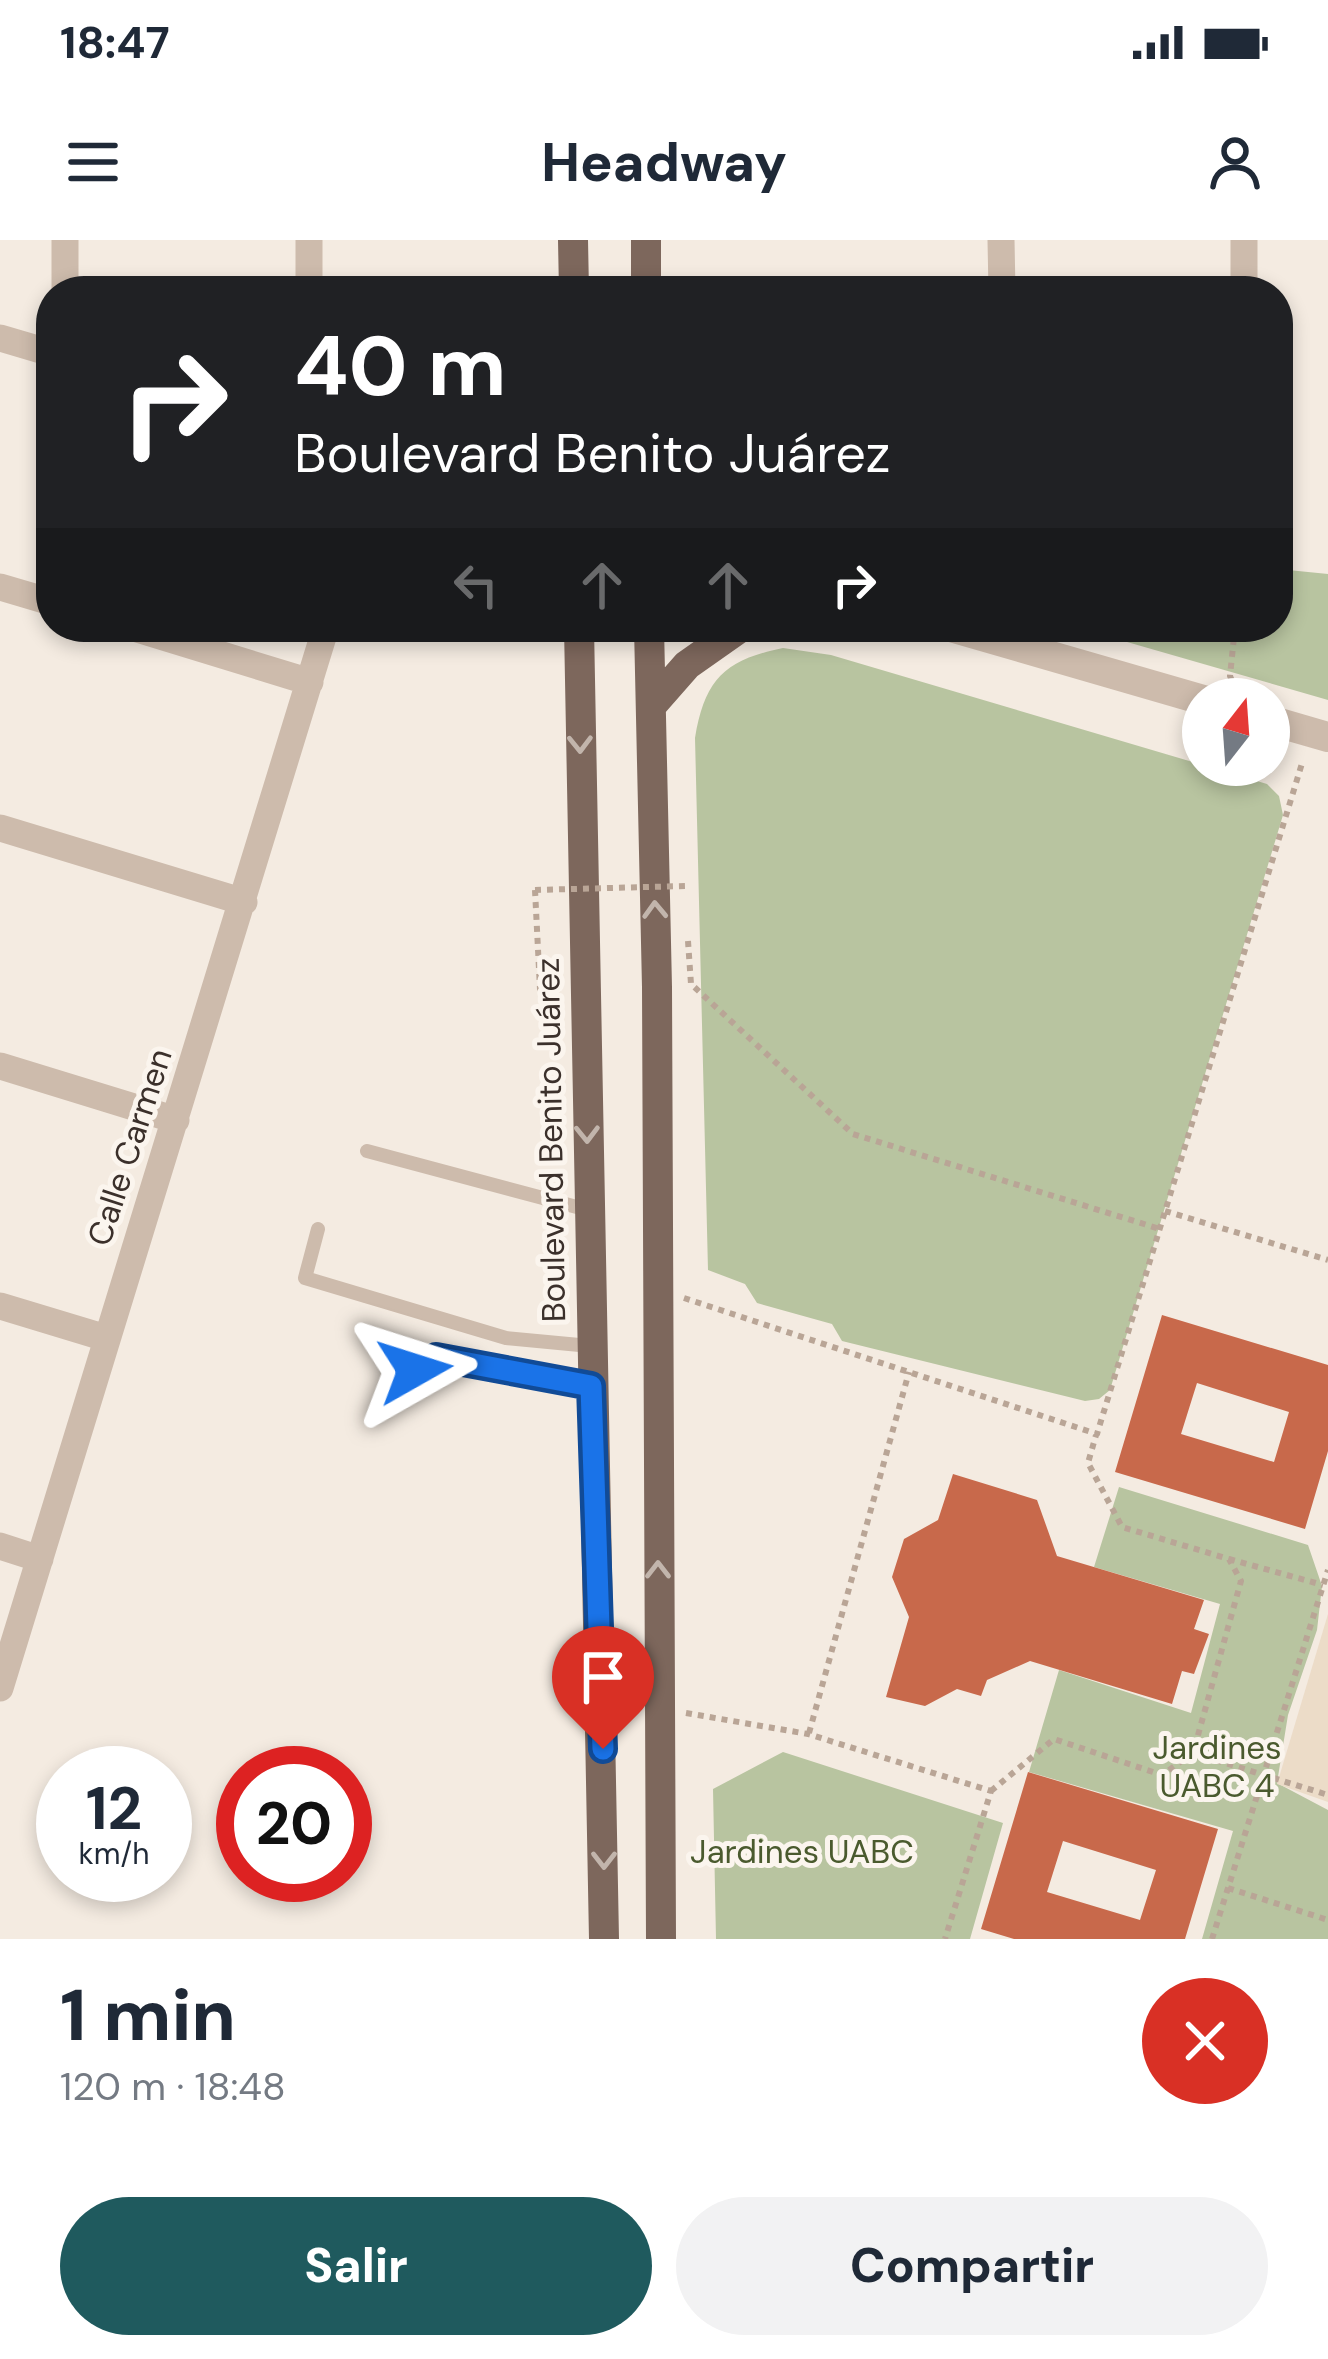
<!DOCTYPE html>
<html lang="es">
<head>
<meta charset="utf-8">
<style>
  :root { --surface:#fff; --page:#f2f2f3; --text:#1f2937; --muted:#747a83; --accent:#1f5a5e }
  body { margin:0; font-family:"DM Sans",sans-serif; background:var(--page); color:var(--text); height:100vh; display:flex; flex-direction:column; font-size:45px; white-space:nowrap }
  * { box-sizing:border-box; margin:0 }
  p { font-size:39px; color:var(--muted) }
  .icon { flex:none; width:66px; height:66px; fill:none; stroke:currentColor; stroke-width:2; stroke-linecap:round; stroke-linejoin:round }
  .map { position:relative; height:1699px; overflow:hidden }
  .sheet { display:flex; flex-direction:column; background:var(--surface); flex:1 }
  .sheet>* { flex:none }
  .banner { position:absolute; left:36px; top:36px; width:1257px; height:366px; border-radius:48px; box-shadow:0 6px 18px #0003; background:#202124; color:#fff; overflow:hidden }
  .needle { width:78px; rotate:17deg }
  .fabs { position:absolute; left:1182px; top:438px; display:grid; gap:24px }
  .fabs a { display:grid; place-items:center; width:108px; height:108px; border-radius:50%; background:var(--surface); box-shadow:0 6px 18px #0003; font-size:60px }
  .speed { position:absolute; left:36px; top:1506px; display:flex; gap:24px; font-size:60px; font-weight:700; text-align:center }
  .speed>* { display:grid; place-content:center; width:156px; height:156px; border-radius:50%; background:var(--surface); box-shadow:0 6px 18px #0003; line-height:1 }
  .speed small { font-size:30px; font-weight:400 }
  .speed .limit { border:18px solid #d22; background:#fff; color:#111 }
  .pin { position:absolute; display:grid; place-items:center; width:102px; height:102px; color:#fff; margin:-123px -51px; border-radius:50% 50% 50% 0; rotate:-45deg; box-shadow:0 0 12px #0007 }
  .pin .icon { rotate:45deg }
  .me { position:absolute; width:132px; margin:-66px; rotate:84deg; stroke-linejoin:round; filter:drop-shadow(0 0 9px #0008) }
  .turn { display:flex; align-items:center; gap:42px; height:252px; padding:0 60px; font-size:54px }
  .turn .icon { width:156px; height:156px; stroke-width:2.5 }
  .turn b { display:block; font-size:84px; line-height:102px }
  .lanes { display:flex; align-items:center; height:114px; padding:0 60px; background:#0003; justify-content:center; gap:60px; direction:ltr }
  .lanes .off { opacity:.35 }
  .round { display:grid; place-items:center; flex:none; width:126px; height:126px; border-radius:63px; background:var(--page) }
  .headline { display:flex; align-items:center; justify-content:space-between; height:204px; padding:0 60px }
  h1 { font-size:72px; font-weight:800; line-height:90px }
  .cta { display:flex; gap:24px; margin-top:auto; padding:24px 60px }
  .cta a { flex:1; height:138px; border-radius:72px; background:var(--accent); color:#fff; font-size:48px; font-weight:800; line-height:138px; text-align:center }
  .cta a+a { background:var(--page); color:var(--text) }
  .status { display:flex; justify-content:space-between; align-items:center; height:84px; padding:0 60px; background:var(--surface); direction:ltr }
  .status svg { height:33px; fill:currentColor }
  header { display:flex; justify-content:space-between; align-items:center; height:156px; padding:0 60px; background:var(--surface); font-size:54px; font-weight:800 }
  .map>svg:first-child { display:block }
</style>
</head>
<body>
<div class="status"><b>18:47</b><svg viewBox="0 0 49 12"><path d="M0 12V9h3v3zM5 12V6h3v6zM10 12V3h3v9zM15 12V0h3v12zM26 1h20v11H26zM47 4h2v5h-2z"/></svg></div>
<header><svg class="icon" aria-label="menu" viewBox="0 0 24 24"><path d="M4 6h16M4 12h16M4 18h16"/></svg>Headway<svg class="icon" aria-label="person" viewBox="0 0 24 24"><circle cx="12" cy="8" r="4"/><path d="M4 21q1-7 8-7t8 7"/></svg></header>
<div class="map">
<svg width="1328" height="1699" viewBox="0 0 1328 1699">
  <rect width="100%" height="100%" fill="#f4ebe1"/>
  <path fill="#b8c4a0" d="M 1278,329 L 1328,334 L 1328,460 L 1075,387 L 1278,387 Z
    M 783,408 L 831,415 L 1267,544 L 1279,556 L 1283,575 L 1110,1150 L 1099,1159 L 1085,1161 L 842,1101 L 832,1084 L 757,1063 L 745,1044 L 708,1030 L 695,498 C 705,439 725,420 783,408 Z
    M 1119,1247 L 1308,1305 L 1322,1346 L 1317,1390 L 1288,1475 L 1277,1543 L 1328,1570 L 1328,1699 L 1202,1699 L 1233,1591 L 1029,1532 L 1059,1430 L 1191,1473 L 1220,1364 L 1094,1327 Z
    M 783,1512 L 1003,1583 L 970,1699 L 716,1699 L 713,1549 Z"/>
  <path fill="#ecdcc8" d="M 1328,1374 L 1328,1562 L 1277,1544 Z"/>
  <path fill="#c8694b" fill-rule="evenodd" d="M 1162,1075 L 1328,1125 L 1328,1211 L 1305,1289 L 1115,1232 ZM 1197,1143 L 1289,1172 L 1274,1222 L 1181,1194 Z
    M 953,1234 L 1037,1260 L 1057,1316 L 1204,1360 L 1194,1389 L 1209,1394 L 1194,1434 L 1182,1431 L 1172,1464 L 1030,1421 L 987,1440 L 981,1456 L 957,1449 L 925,1466 L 886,1457 L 909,1377 L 892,1337 L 904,1299 L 938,1280 Z
    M 1028,1532 L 1218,1589 L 1185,1699 L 1014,1699 L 981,1689 ZM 1063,1601 L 1156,1630 L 1140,1680 L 1047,1652 Z"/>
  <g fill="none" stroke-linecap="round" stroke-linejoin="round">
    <path stroke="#b9a596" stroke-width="6" stroke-dasharray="6 6" stroke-linecap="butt" d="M 1235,387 L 1230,436 L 1234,446 L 1257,458
      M 535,650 L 540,749 L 561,749
      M 688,701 L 691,744 L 853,894 L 1160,989
      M 1165,971 L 1328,1020
      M 684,1058 L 1097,1194 L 1303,520
      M 1229,1319 L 1323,1345
      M 686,1473 L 808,1494 L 991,1551 L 945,1699
      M 809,1493 L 909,1132
      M 1193,1513 L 1328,1555
      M 991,1551 L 1054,1499 L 1162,1535 L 1193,1513 L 1241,1341 L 1229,1319 L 1122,1287 L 1088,1223 L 1096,1195
      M 1228,1648 L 1328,1680
      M 1212,1699 L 1328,1330"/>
    <path stroke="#cdbbac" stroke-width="14" d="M 367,911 L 588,970
      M 318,989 L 305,1038 L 506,1098 L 590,1106
      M 394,1144 L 436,1117 L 591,1146"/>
    <path stroke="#cdbbac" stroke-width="27" d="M 65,0 L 65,51
      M 309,0 L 309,51
      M 1001,0 L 1002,51
      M 1244,0 L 1244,51
      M 0,98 L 51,113
      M 0,347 L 51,362
      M 131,387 L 310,442
      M 0,588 L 244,662
      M 0,826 L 176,880
      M 0,1066 L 106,1098
      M 0,1306 L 40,1319
      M 0,1448 L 326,387"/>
    <path stroke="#cdbbac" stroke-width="30" d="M 951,387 L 1203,460
      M 1269,480 L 1328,497"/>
    <path stroke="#7d675c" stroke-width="30" d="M 573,0 L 574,51
      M 646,51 L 646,0
      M 579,387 L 604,1699
      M 649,387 L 657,747 L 661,1699
      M 651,466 L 687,425 L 741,387"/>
    <path stroke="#b9a596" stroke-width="6" stroke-dasharray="6 6" stroke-linecap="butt" d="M 535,650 L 685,646"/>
  </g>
  <defs><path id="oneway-chevron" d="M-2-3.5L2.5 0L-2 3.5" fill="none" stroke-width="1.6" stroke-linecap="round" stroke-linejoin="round" transform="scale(3)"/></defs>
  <g stroke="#c2b5ac">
    <use href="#oneway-chevron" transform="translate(580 504) rotate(89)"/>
    <use href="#oneway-chevron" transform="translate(655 670) rotate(-92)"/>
    <use href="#oneway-chevron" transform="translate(587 894) rotate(89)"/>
    <use href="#oneway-chevron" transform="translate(658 1330) rotate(-90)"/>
    <use href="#oneway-chevron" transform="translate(604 1620) rotate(90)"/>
  </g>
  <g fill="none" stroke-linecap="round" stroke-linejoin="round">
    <defs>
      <path id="route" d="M 415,1130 L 436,1117 L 591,1146 L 603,1509"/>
    </defs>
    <use href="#route" stroke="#114b97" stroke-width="30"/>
    <use href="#route" stroke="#1a73e8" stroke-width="21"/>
  </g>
  <g text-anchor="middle" stroke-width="10" stroke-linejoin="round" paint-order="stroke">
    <g font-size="33" fill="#3b302b" stroke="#fbf5ee">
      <text transform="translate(550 900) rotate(-91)" y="12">Boulevard Benito Juárez</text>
      <text transform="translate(129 907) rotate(-72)" y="12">Calle Carmen</text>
    </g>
    <g font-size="33" fill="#4a5a2e" stroke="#fbf5ee">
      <text x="1217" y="1519">Jardines<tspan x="1217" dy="38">UABC 4</tspan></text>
      <text x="802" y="1623">Jardines UABC</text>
    </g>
  </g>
</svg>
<div class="fabs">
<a><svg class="needle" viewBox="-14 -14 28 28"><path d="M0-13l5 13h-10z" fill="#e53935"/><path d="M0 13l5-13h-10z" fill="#747a83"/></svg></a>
</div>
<div class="speed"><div>12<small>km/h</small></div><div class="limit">20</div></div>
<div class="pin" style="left:603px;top:1509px;background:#d93025"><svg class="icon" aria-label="arrive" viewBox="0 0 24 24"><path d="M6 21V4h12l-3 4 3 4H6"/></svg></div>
<svg class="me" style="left:415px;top:1130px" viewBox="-20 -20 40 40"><path d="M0-17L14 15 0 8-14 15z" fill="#1a73e8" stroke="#fff" stroke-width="4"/></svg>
<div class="banner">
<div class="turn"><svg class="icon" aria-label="right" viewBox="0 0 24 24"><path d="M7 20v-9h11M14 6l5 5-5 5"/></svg><div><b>40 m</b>Boulevard Benito Juárez</div></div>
<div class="lanes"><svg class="icon off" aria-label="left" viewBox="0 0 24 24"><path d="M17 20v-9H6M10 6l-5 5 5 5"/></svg><svg class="icon off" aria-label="ahead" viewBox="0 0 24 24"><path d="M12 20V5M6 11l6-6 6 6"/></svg><svg class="icon off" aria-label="ahead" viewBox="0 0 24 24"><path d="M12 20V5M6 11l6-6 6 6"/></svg><svg class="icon" aria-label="right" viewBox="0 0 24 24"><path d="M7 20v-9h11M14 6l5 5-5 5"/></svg></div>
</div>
</div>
<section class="sheet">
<div class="headline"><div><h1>1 min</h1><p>120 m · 18:48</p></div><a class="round" style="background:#d93025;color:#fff"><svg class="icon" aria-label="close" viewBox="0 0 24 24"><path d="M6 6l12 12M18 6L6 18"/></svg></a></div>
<div class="cta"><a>Salir</a><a>Compartir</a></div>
</section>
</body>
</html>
